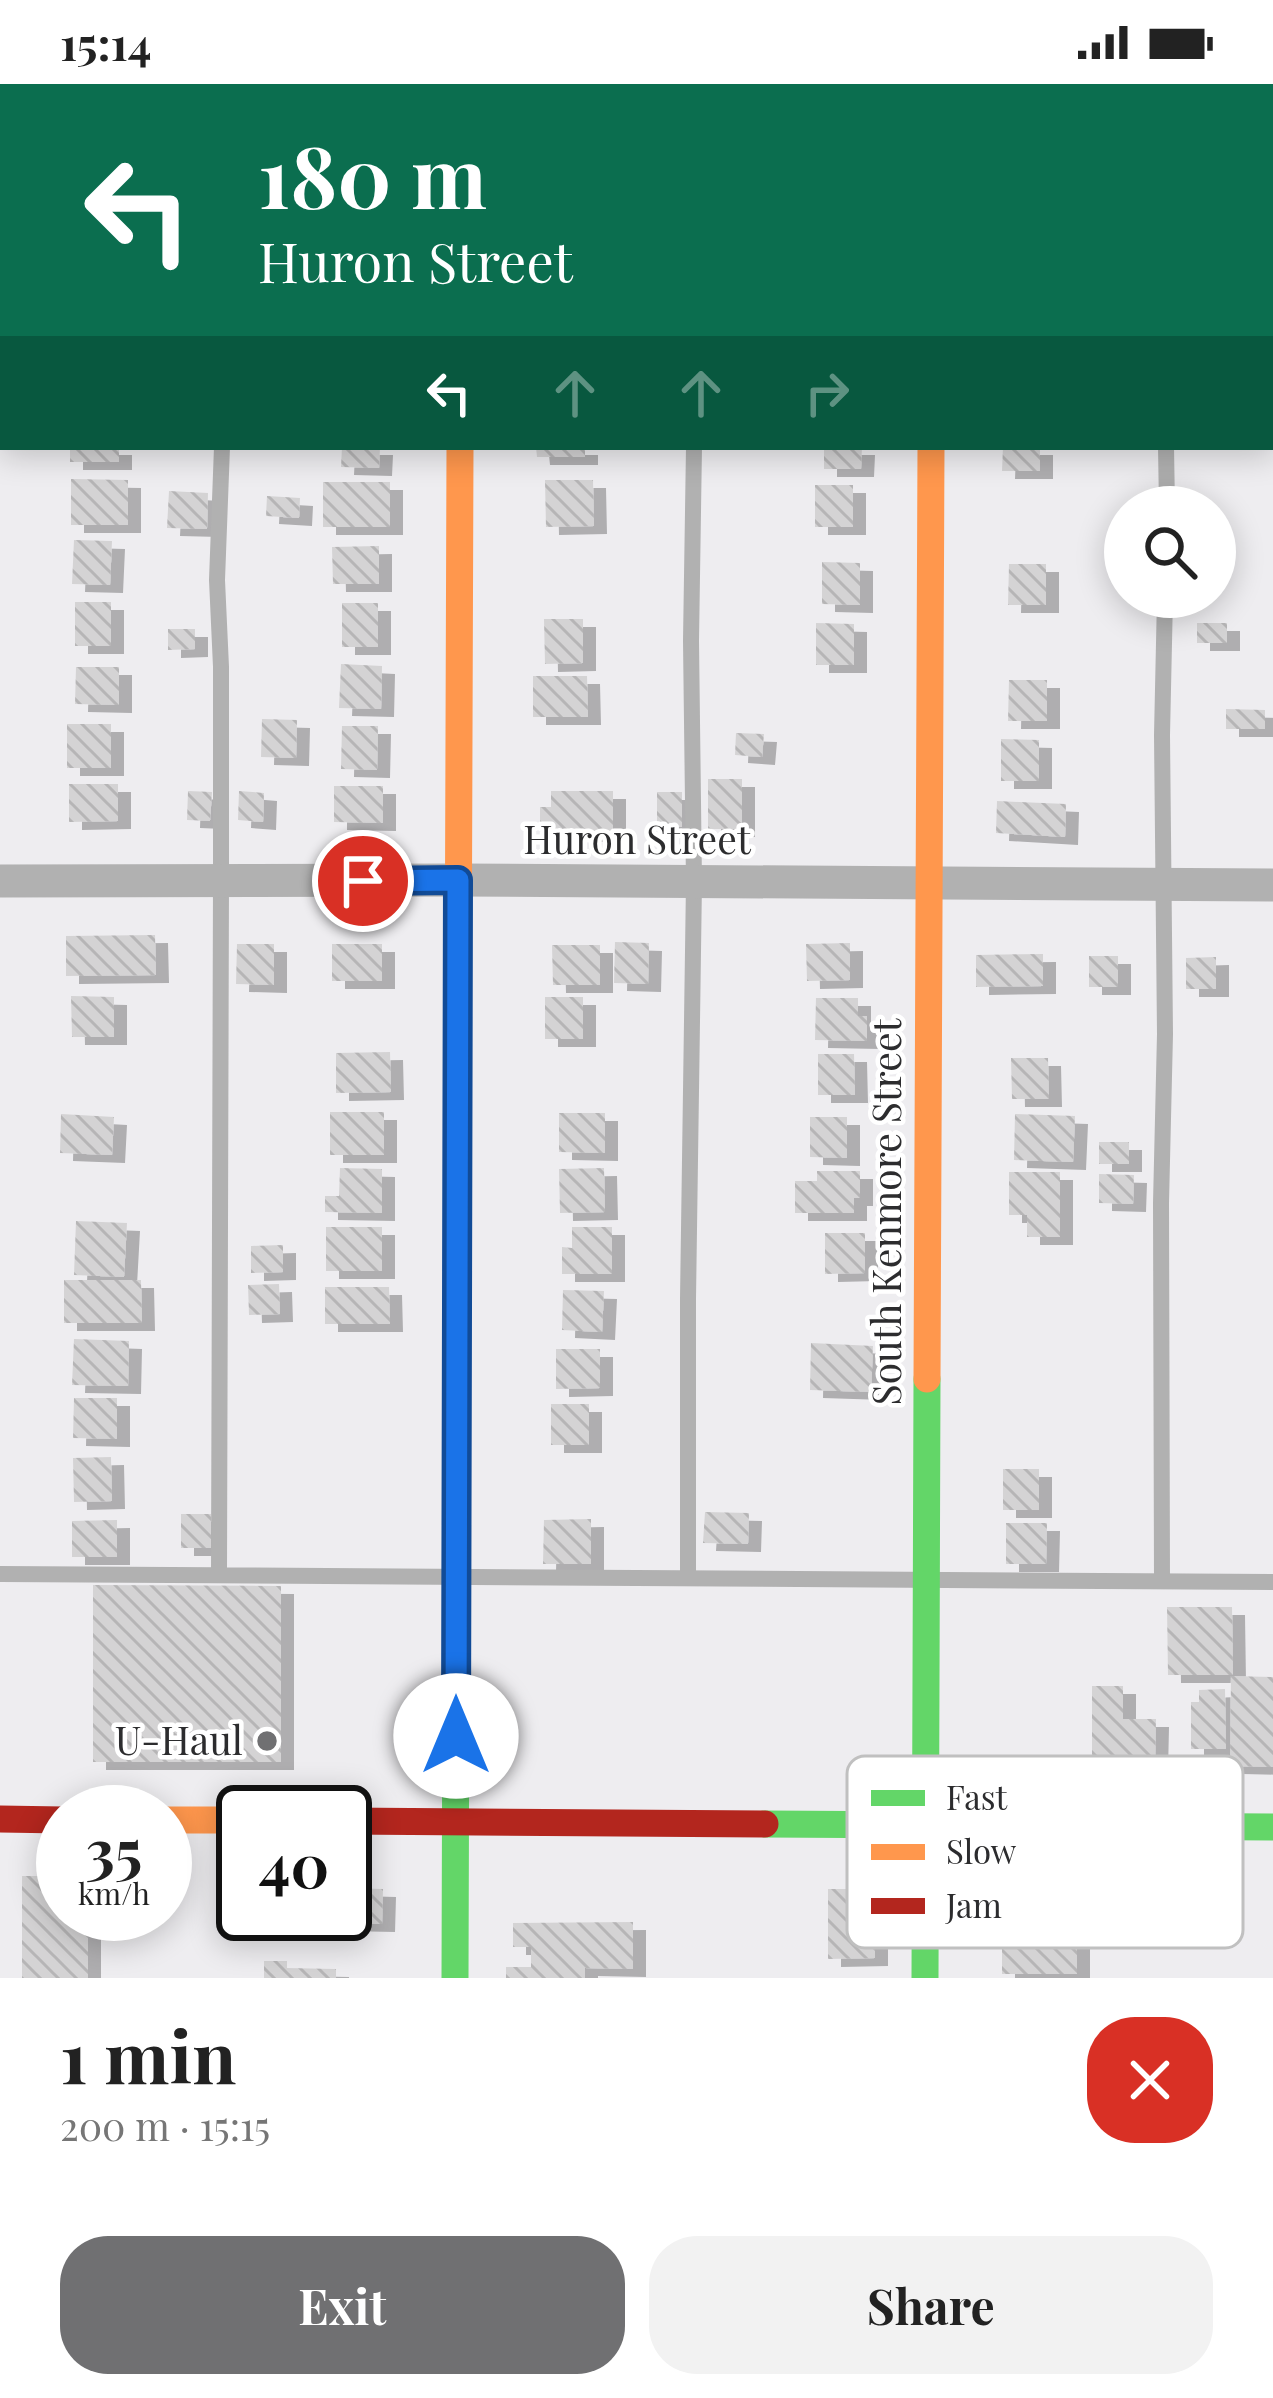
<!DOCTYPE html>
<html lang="en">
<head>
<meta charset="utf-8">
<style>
  :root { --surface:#fff; --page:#f2f2f2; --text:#222; --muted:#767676; --accent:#707072 }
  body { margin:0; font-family:"Playfair Display",serif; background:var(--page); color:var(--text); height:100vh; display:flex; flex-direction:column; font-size:45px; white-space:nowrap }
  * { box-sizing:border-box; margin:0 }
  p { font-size:39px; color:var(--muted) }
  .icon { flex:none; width:66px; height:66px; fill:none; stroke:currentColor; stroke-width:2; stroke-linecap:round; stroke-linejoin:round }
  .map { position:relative; height:1894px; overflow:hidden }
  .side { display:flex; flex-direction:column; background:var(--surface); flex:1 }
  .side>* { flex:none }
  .top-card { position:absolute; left:0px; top:0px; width:1275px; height:366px; box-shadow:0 6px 30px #0003; background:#0b6e4f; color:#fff; overflow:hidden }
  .fabs { position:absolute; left:1104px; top:402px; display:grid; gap:24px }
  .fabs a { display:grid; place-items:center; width:132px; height:132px; border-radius:50%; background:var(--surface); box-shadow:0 6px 30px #0003; font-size:60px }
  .speed { position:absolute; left:36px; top:1701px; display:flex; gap:24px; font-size:60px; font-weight:700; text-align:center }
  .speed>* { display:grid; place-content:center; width:156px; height:156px; border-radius:50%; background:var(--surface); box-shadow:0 6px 30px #0003; line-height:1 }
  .speed small { font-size:30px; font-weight:400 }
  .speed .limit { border:6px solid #111; border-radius:18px; background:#fff; color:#111 }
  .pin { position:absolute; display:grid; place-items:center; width:102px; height:102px; color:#fff; margin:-51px; border:6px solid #fff; border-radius:50%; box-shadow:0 3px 12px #0007 }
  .me { position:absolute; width:132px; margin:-66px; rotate:0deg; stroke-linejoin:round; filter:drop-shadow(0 0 9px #0008) }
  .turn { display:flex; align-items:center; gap:42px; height:252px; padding:0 60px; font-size:54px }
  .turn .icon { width:156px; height:156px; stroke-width:2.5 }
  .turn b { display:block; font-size:84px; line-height:102px }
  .lanes { display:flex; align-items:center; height:114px; padding:0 60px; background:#0003; justify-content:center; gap:60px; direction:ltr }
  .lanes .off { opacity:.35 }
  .round { display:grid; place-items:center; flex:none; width:126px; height:126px; border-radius:48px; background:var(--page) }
  .head { display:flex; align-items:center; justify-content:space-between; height:204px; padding:0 60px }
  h1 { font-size:72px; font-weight:700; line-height:90px }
  .action { display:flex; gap:24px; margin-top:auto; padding:24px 60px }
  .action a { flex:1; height:138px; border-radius:48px; background:var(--accent); color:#fff; font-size:48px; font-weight:700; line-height:138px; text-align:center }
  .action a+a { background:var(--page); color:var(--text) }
  .status { display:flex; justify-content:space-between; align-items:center; height:84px; padding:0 60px; background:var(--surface); direction:ltr }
  .status svg { height:33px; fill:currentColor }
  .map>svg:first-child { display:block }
</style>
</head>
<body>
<div class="status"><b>15:14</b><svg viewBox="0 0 49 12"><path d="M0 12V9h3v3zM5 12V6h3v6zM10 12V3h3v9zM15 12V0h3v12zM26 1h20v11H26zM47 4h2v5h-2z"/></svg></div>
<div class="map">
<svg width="1273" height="1894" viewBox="0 0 1273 1894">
  <defs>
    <pattern id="building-back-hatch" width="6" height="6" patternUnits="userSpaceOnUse" patternTransform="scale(3)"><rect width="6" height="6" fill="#d4d3d4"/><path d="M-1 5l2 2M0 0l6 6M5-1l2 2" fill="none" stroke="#b6b5b6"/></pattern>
    <filter id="shadow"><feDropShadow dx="13" dy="8" stdDeviation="0" flood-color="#0004"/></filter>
  </defs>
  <rect width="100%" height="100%" fill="#eeedf0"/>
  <path fill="url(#building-back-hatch)" filter="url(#shadow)" d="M 70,363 L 119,363 L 119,378 L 70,378 Z
    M 342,363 L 380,363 L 379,384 L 341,383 Z
    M 536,363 L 585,363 L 585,373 L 537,373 Z
    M 824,363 L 862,363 L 861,385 L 824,385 Z
    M 1003,363 L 1040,363 L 1040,387 L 1002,387 Z
    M 71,395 L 128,396 L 128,441 L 71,441 Z
    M 545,396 L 593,396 L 594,442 L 546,443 Z
    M 323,398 L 390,398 L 390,443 L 323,443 Z
    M 815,401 L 853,401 L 853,443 L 815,443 Z
    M 169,407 L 208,409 L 207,445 L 167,444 Z
    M 267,412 L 300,414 L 299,434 L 266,432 Z
    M 74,456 L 112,457 L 110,501 L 72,500 Z
    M 379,462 L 379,500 L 333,500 L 332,463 Z
    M 822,478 L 860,479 L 860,521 L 822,520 Z
    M 1009,480 L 1046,480 L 1046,521 L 1008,521 Z
    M 75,518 L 111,518 L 111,562 L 75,562 Z
    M 342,519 L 378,519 L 378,563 L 342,563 Z
    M 544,535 L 583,535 L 583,579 L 545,580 Z
    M 816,539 L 854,540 L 854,581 L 816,581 Z
    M 1197,539 L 1227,539 L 1227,559 L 1197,559 Z
    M 168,545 L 195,545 L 195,565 L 168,566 Z
    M 341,580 L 382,582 L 381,625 L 339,624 Z
    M 76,583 L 119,583 L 119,621 L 75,620 Z
    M 533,592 L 587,592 L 588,633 L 533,633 Z
    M 1009,596 L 1047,596 L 1047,637 L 1008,637 Z
    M 1226,625 L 1265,626 L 1265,645 L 1226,645 Z
    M 262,635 L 297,636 L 296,674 L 261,673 Z
    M 67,640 L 111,640 L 111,684 L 67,684 Z
    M 342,642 L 378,642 L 377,686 L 341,685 Z
    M 736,649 L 764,650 L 762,673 L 735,671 Z
    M 1001,655 L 1039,656 L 1039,697 L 1001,697 Z
    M 708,695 L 742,695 L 742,745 L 708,745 Z
    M 69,700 L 118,700 L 118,737 L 69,738 Z
    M 334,702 L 383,702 L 383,739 L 334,738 Z
    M 188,707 L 212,708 L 210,737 L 187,736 Z
    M 239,707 L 264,709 L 263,738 L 238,736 Z
    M 551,707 L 613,707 L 613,750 L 540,750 L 540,723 L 551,723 Z
    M 657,708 L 682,708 L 682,743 L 657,743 Z
    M 997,717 L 1066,720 L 1065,753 L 996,749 Z
    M 155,851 L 156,891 L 66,892 L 66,852 Z
    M 615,858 L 649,859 L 648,900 L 614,899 Z
    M 850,859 L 850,896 L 807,897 L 806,860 Z
    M 237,860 L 274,860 L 274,901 L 236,900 Z
    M 332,860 L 382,860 L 382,897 L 332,897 Z
    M 552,861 L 600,861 L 600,901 L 553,901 Z
    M 1043,870 L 1043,902 L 976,903 L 976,871 Z
    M 1089,872 L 1118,872 L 1118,903 L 1089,903 Z
    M 1216,873 L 1216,905 L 1186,905 L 1186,874 Z
    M 71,912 L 114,913 L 114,953 L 72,953 Z
    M 545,913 L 583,913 L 583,955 L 545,955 Z
    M 816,914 L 858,914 L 858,932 L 867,932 L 867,957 L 815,956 Z
    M 390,968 L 391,1008 L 336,1009 L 336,969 Z
    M 818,970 L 854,970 L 855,1011 L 818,1011 Z
    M 1011,974 L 1048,974 L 1049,1015 L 1012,1015 Z
    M 330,1028 L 384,1028 L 384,1071 L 330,1071 Z
    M 559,1029 L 605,1029 L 605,1069 L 559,1068 Z
    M 61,1030 L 114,1033 L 112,1071 L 60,1069 Z
    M 1015,1030 L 1075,1032 L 1073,1078 L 1014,1076 Z
    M 810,1033 L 847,1033 L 847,1074 L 810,1073 Z
    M 1099,1058 L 1129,1058 L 1129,1080 L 1099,1080 Z
    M 340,1084 L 382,1085 L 382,1129 L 325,1128 L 325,1112 L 339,1112 Z
    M 604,1084 L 605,1128 L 560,1129 L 559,1085 Z
    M 817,1087 L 860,1087 L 860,1114 L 854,1114 L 854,1129 L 795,1129 L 795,1097 L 817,1097 Z
    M 1009,1088 L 1060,1088 L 1060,1153 L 1027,1153 L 1027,1131 L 1009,1131 Z
    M 1099,1090 L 1134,1091 L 1133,1120 L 1099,1119 Z
    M 76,1137 L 127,1139 L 124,1193 L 74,1191 Z
    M 326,1143 L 382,1143 L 382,1187 L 326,1187 Z
    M 572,1143 L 612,1143 L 612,1190 L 562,1190 L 562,1163 L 572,1164 Z
    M 825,1149 L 865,1149 L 865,1189 L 825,1190 Z
    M 283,1161 L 283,1188 L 251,1189 L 251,1162 Z
    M 64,1196 L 141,1196 L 142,1239 L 64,1239 Z
    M 279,1200 L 280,1230 L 249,1231 L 248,1201 Z
    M 325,1203 L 389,1203 L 390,1240 L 325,1240 Z
    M 563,1206 L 604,1207 L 602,1248 L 562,1246 Z
    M 74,1255 L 129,1257 L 128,1302 L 72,1301 Z
    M 811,1259 L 873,1262 L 871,1308 L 810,1306 Z
    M 556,1265 L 600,1265 L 600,1304 L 556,1305 Z
    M 74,1314 L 117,1314 L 117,1355 L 73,1354 Z
    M 551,1320 L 589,1320 L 589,1361 L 551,1361 Z
    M 111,1373 L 112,1417 L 74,1418 L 73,1374 Z
    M 1003,1385 L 1039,1385 L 1039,1426 L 1003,1426 Z
    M 705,1428 L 749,1429 L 748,1460 L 703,1459 Z
    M 181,1430 L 211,1430 L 211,1464 L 181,1464 Z
    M 591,1435 L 591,1480 L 543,1480 L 544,1436 Z
    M 117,1436 L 117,1473 L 72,1473 L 72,1437 Z
    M 1006,1439 L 1047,1439 L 1046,1480 L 1006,1480 Z
    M 93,1501 L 281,1502 L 281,1678 L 93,1678 Z
    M 1167,1523 L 1232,1523 L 1233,1591 L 1168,1591 Z
    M 1231,1592 L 1273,1593 L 1273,1683 L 1230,1682 Z
    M 1092,1602 L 1123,1602 L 1123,1635 L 1156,1635 L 1155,1679 L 1092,1678 Z
    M 1225,1605 L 1226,1665 L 1191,1665 L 1191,1618 L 1199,1618 L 1199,1606 Z
    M 22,1792 L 63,1792 L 63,1830 L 88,1830 L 88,1894 L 22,1894 Z
    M 345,1804 L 383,1805 L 382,1840 L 284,1838 L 284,1830 L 345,1830 Z
    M 828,1805 L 875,1805 L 875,1874 L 828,1875 Z
    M 633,1838 L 633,1885 L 585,1884 L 585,1894 L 506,1894 L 506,1883 L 531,1883 L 531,1863 L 513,1863 L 513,1839 Z
    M 1002,1848 L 1077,1848 L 1077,1890 L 1002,1890 Z
    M 264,1877 L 287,1877 L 287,1884 L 336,1885 L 336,1894 L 264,1894 Z"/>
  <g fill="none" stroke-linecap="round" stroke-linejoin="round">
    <path stroke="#b1b1b1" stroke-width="16" d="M 1165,0 L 1165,3
      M 222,3 L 223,0
      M 694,3 L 694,0
      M 1166,363 L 1167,423
      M 0,1490 L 1273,1498
      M 219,1490 L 221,797 L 221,583 L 217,496 L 222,363
      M 688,1492 L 688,1215 L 694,798 L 691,557 L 694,363
      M 1162,1496 L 1161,1119 L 1165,950 L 1162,651 L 1165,513"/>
    <path stroke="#b1b1b1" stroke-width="33" d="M 933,0 L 933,3
      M 0,797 L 458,796 L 1273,801"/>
    <path stroke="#63d668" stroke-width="27" d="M 765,1740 L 1273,1743
      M 455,1894 L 457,1234
      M 925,1894 L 927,1295"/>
    <path stroke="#ff974d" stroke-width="27" d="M 457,1234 L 460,363
      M 927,1295 L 931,363
      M 165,1736 L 243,1736"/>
    <path stroke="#b3261e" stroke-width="27" d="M 461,0 L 461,3
      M 0,1735 L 63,1736
      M 345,1737 L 765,1740"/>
  </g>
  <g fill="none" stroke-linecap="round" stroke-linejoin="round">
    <defs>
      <path id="route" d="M 363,797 L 458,796 L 456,1652"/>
    </defs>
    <use href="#route" stroke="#114b97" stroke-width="30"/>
    <use href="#route" stroke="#1a73e8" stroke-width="21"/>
  </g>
  <circle fill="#707072" stroke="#fff" stroke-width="4.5" cx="267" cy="1657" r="12"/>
  <g text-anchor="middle" stroke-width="9" stroke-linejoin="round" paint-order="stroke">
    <g font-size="39" fill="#2c2c2e" stroke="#fff">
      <text x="637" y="770">Huron Street</text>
      <text transform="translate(887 1128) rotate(-90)" y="14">South Kenmore Street</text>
    </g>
    <g font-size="39" fill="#2c2c2e" stroke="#fff" text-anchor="end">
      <text x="243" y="1671">U-Haul</text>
    </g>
  </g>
  <rect x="847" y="1672" width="396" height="192" rx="18" fill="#fff" stroke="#c0c0c0" stroke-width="3"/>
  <rect x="871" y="1706" width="54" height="16" fill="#63d668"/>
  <rect x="871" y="1760" width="54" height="16" fill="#ff974d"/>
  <rect x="871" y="1814" width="54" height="16" fill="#b3261e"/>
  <g font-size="33" fill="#2c2c2e">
    <text x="946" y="1726">Fast</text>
    <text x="946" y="1780">Slow</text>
    <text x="946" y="1834">Jam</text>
  </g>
</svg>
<div class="fabs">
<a><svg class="icon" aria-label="search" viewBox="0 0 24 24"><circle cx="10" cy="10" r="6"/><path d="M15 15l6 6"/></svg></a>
</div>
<div class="speed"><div>35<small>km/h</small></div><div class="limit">40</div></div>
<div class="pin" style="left:363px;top:797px;background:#d93025"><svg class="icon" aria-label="arrive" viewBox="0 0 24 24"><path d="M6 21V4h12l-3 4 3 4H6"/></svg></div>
<svg class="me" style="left:456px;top:1652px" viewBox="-20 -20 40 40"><circle r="19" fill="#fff"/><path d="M0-13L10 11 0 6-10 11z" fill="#1a73e8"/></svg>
<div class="top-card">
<div class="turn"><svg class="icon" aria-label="left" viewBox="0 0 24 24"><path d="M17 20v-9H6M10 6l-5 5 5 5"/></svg><div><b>180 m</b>Huron Street</div></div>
<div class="lanes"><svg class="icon" aria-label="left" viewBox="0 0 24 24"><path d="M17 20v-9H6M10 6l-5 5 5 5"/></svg><svg class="icon off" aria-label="ahead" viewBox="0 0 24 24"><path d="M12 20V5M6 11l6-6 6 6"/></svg><svg class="icon off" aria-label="ahead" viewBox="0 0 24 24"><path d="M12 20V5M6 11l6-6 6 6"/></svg><svg class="icon off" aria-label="right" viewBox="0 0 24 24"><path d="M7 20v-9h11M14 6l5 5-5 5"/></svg></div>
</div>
</div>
<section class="side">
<div class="head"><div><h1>1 min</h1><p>200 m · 15:15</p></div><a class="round" style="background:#d93025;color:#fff"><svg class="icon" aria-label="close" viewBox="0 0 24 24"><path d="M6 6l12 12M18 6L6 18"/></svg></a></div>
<div class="action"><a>Exit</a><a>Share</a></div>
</section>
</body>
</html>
